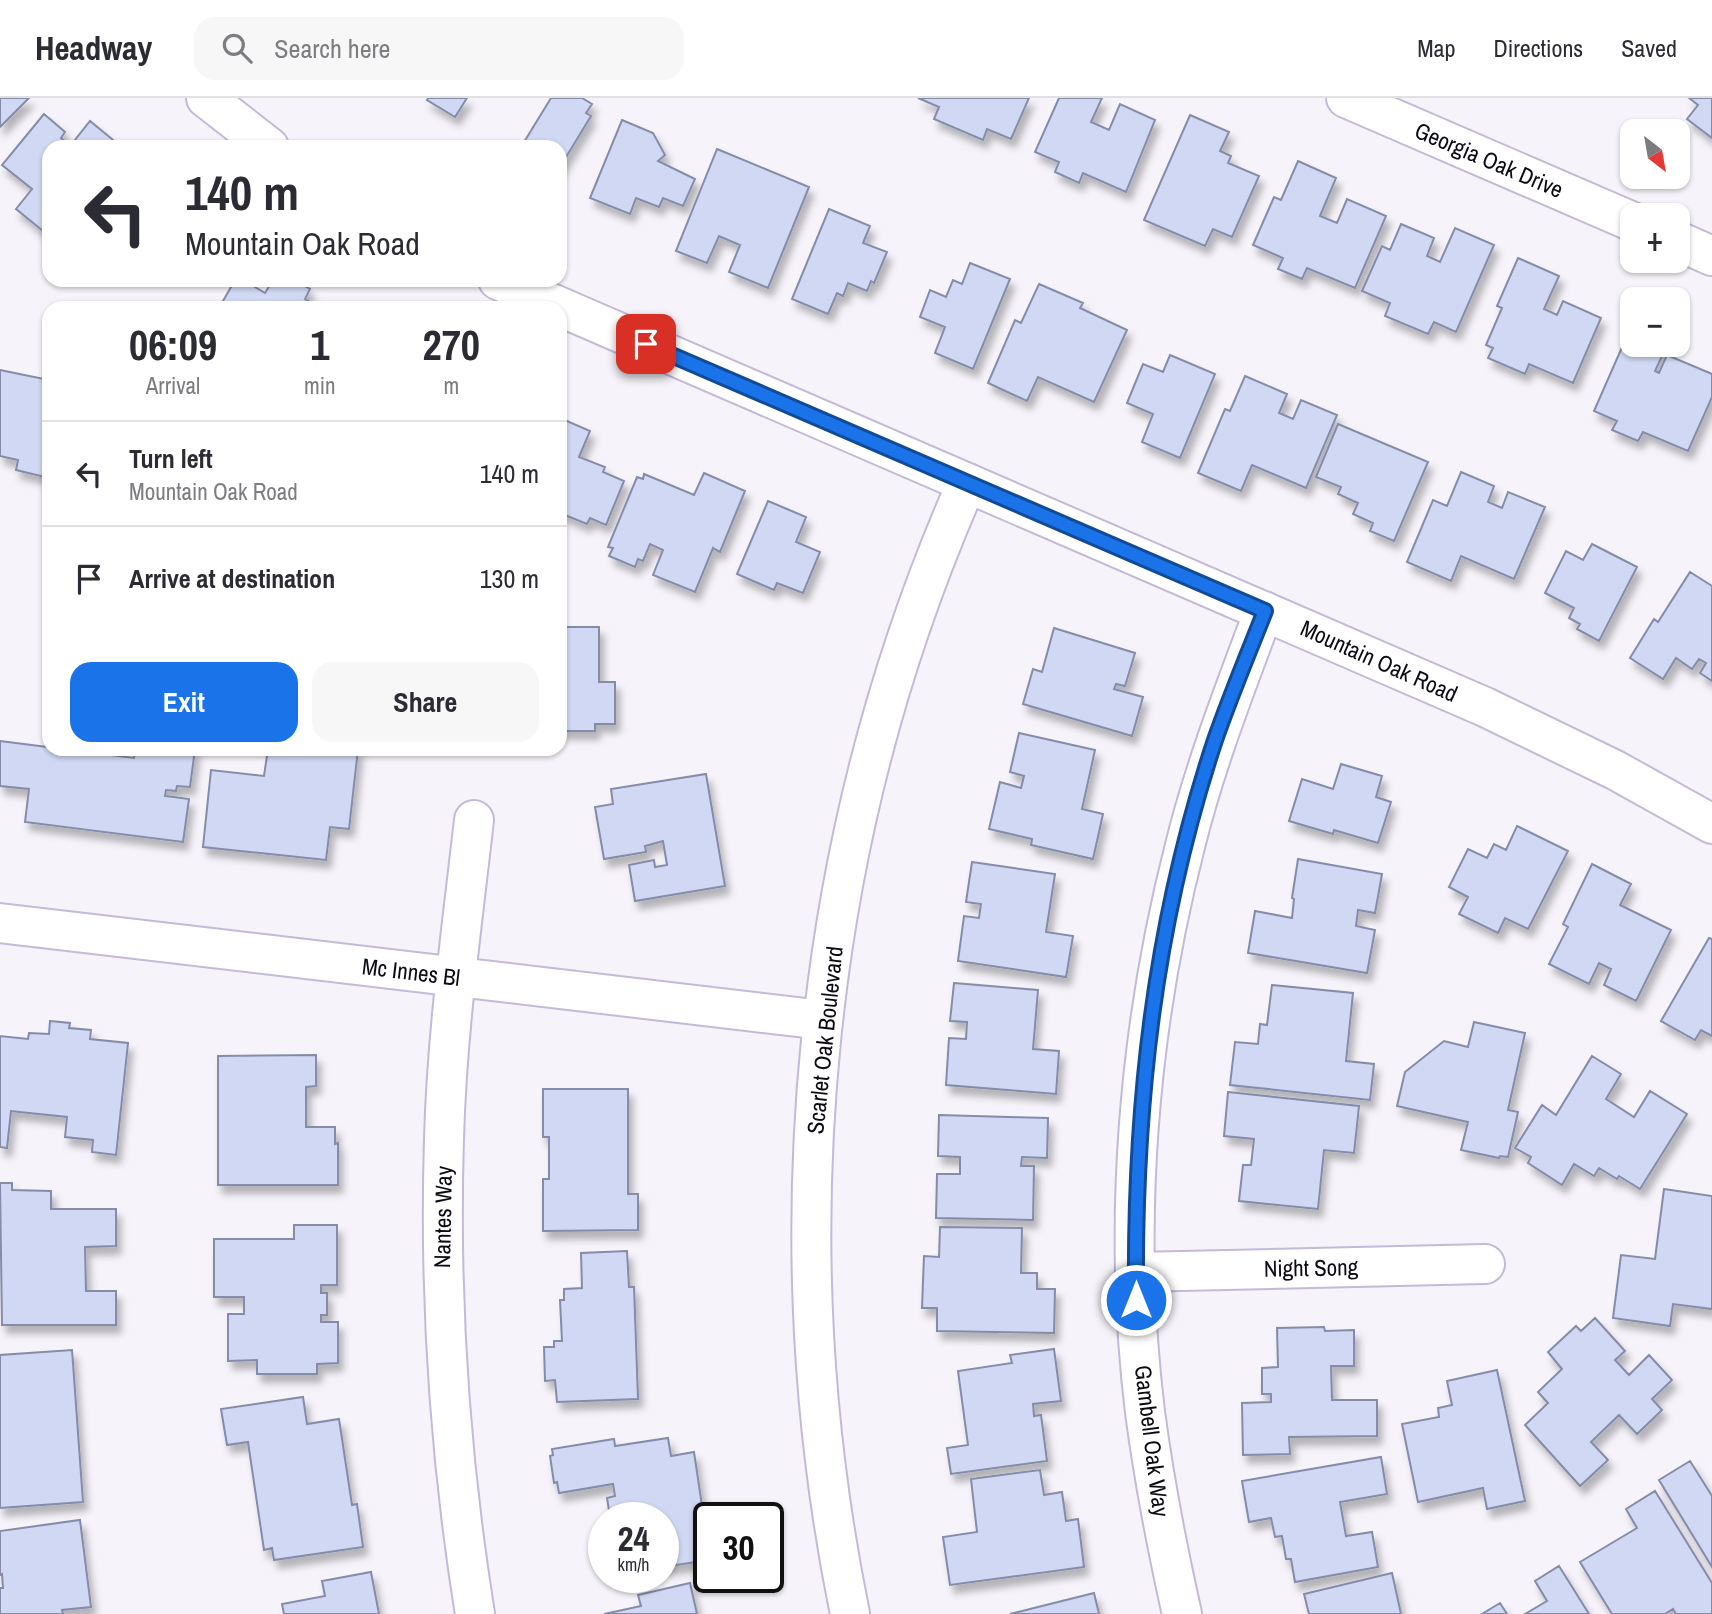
<!DOCTYPE html>
<html lang="en">
<head>
<meta charset="utf-8">
<style>
  :root { --surface:#fff; --page:#f7f7f7; --text:#2b2b33; --muted:#7c7c81; --line:#e1e1e2; --accent:#1a73e8 }
  body { margin:0; font-family:"Archivo Narrow",sans-serif; background:var(--page); color:var(--text); height:100vh; display:flex; flex-direction:column; font-size:26px; white-space:nowrap }
  * { box-sizing:border-box; margin:0 }
  p { font-size:23px; color:var(--muted) }
  .icon { flex:none; width:38px; height:38px; fill:none; stroke:currentColor; stroke-width:2; stroke-linecap:round; stroke-linejoin:round }
  .map { position:relative; flex:1; overflow:hidden }
  .side { position:absolute; left:42px; top:203px; width:525px; height:455px; display:flex; flex-direction:column; background:var(--surface); border-radius:21px; box-shadow:0 2px 5px #0004 }
  .side>* { flex:none }
  .hud { position:absolute; left:42px; top:42px; width:525px; height:147px; border-radius:21px; box-shadow:0 2px 5px #0004; background:#fff; color:var(--text); overflow:hidden }
  .needle { width:46px; rotate:149deg }
  .tools { position:absolute; left:1620px; top:21px; display:grid; gap:14px }
  .tools a { display:grid; place-items:center; width:70px; height:70px; border-radius:14px; background:var(--surface); box-shadow:0 2px 5px #0004; font-size:35px }
  .speed { position:absolute; left:588px; top:1404px; display:flex; gap:14px; font-size:35px; font-weight:700; text-align:center }
  .speed>* { display:grid; place-content:center; width:91px; height:91px; border-radius:50%; background:var(--surface); box-shadow:0 2px 5px #0004; line-height:1 }
  .speed small { font-size:18px; font-weight:400 }
  .speed .limit { border:4px solid #111; border-radius:10px; background:#fff; color:#111 }
  .pin { position:absolute; display:grid; place-items:center; width:60px; height:60px; color:#fff; margin:-30px; border-radius:14px; box-shadow:0 4px 10px #0006 }
  .me { position:absolute; width:77px; margin:-38px; rotate:0deg; stroke-linejoin:round; filter:drop-shadow(0 0 5px #0008) }
  .turn { display:flex; align-items:center; gap:24px; height:147px; padding:0 28px; font-size:32px }
  .turn .icon { width:91px; height:91px; stroke-width:2.5 }
  .turn b { display:block; font-size:49px; line-height:60px }
  .eta { display:flex; justify-content:space-evenly; align-items:center; height:119px; text-align:center }
  .eta b { font-size:42px; font-weight:700; line-height:49px }
  .cta { display:flex; gap:14px; margin-top:auto; padding:14px 28px }
  .cta a { flex:1; height:80px; border-radius:21px; background:var(--accent); color:#fff; font-size:28px; font-weight:700; line-height:80px; text-align:center }
  .cta a+a { background:var(--page); color:var(--text) }
  ul { padding:0; list-style:none }
  li { display:flex; align-items:center; gap:21px; height:105px; padding:0 28px; border-top:2px solid var(--line) }
  li div { flex:1 }
  li b { display:block; font-size:26px }
  li em { font-style:normal }
  header { display:flex; align-items:center; gap:42px; box-sizing:border-box; height:98px; padding:0 35px; background:var(--surface); border-bottom:2px solid var(--line) }
  header strong { font-size:33px }
  nav { display:flex; gap:38px; margin-inline-start:auto; font-size:24px }
  .search { width:490px; height:63px; background:var(--page); display:flex; align-items:center; gap:18px; box-sizing:border-box; padding:0 24px; border-radius:21px; color:var(--muted); font-size:26px }
  .map>svg:first-child { display:block }
</style>
</head>
<body>
<header>
<strong>Headway</strong>
<div class="search"><svg class="icon" aria-label="search" viewBox="0 0 24 24"><circle cx="10" cy="10" r="6"/><path d="M15 15l6 6"/></svg>Search here</div>
<nav><a>Map</a><a>Directions</a><a>Saved</a></nav>
</header>
<div class="map">
<svg width="1712" height="1516" viewBox="0 0 1712 1516">
  <defs>
    <filter id="shadow"><feDropShadow dx="4.5" dy="8" stdDeviation="3.5" flood-color="#0004"/></filter>
  </defs>
  <rect width="100%" height="100%" fill="#f6f4fa"/>
  <path fill="#d0d8f3" stroke="#848caa" stroke-width="2" filter="url(#shadow)" d="M 0,0 L 29,0 L 0,29 Z
    M 428,0 L 467,0 L 455,19 L 427,2 Z
    M 551,0 L 582,0 L 592,6 L 586,15 L 591,18 L 560,69 L 560,49 L 521,49 Z
    M 918,0 L 1029,0 L 1011,41 L 987,31 L 983,42 L 934,21 L 939,9 Z
    M 1059,0 L 1102,0 L 1091,24 L 1109,32 L 1120,6 L 1155,22 L 1126,94 L 1083,75 L 1079,85 L 1055,74 L 1059,64 L 1035,54 Z
    M 1689,0 L 1712,0 L 1712,40 L 1687,21 L 1698,7 Z
    M 44,16 L 65,34 L 61,40 L 70,48 L 90,23 L 118,46 L 115,49 L 49,49 L 48,137 L 16,111 L 32,91 L 2,67 Z
    M 1190,17 L 1229,34 L 1220,53 L 1231,58 L 1228,65 L 1259,78 L 1232,139 L 1213,131 L 1205,148 L 1144,122 Z
    M 622,22 L 653,35 L 665,57 L 658,63 L 695,81 L 683,108 L 663,100 L 659,109 L 636,100 L 630,116 L 590,100 Z
    M 717,51 L 809,89 L 768,190 L 729,174 L 740,147 L 719,138 L 707,165 L 676,153 Z
    M 1298,63 L 1336,80 L 1320,118 L 1337,125 L 1347,101 L 1386,118 L 1355,190 L 1307,170 L 1302,181 L 1278,171 L 1283,160 L 1253,147 L 1274,99 L 1281,102 Z
    M 829,111 L 870,128 L 863,145 L 887,154 L 874,185 L 871,183 L 867,193 L 848,185 L 843,198 L 837,195 L 828,216 L 792,201 Z
    M 1401,126 L 1434,140 L 1427,158 L 1440,164 L 1455,130 L 1494,147 L 1456,234 L 1434,224 L 1428,236 L 1385,218 L 1390,205 L 1362,193 L 1382,148 L 1390,152 Z
    M 1518,160 L 1559,178 L 1544,211 L 1557,217 L 1563,203 L 1601,220 L 1573,285 L 1529,266 L 1525,276 L 1488,260 L 1493,250 L 1486,247 L 1502,210 L 1497,208 Z
    M 970,165 L 1010,181 L 973,271 L 935,255 L 945,229 L 920,219 L 930,192 L 946,199 L 953,182 L 962,186 Z
    M 235,182 L 243,182 L 265,195 L 273,182 L 294,182 L 310,191 L 305,201 L 321,210 L 219,210 Z
    M 1039,186 L 1083,205 L 1080,210 L 1127,232 L 1094,304 L 1038,279 L 1027,303 L 988,285 L 1015,222 L 1021,225 Z
    M 1630,231 L 1633,232 L 1633,247 L 1667,247 L 1655,273 L 1659,275 L 1667,257 L 1712,276 L 1712,299 L 1688,353 L 1643,334 L 1638,343 L 1612,332 L 1617,323 L 1594,313 Z
    M 1170,257 L 1215,276 L 1180,360 L 1142,344 L 1153,316 L 1127,305 L 1143,266 L 1163,274 Z
    M 0,272 L 49,282 L 49,380 L 16,372 L 18,362 L 0,358 Z
    M 1245,278 L 1287,296 L 1279,315 L 1293,321 L 1301,302 L 1337,317 L 1306,390 L 1252,367 L 1241,393 L 1198,375 L 1225,311 L 1230,313 Z
    M 560,320 L 590,333 L 579,359 L 605,369 L 603,374 L 624,383 L 606,427 L 590,420 L 587,426 L 560,415 Z
    M 1338,326 L 1428,364 L 1394,443 L 1370,433 L 1373,425 L 1353,416 L 1358,405 L 1338,396 L 1341,389 L 1316,379 Z
    M 1461,374 L 1494,388 L 1488,404 L 1502,410 L 1508,394 L 1545,409 L 1514,481 L 1461,458 L 1451,483 L 1407,464 L 1433,402 L 1447,408 Z
    M 704,375 L 745,393 L 720,454 L 713,450 L 695,494 L 653,477 L 663,452 L 650,446 L 643,463 L 638,461 L 635,469 L 609,458 L 613,450 L 608,449 L 637,379 L 643,381 L 644,376 L 694,397 Z
    M 768,403 L 806,419 L 796,444 L 820,454 L 803,495 L 777,485 L 774,492 L 737,476 Z
    M 1592,446 L 1637,469 L 1599,543 L 1577,531 L 1580,526 L 1569,520 L 1574,510 L 1545,495 L 1566,453 L 1583,462 Z
    M 1690,474 L 1712,488 L 1712,583 L 1700,575 L 1706,565 L 1699,561 L 1692,571 L 1676,560 L 1663,581 L 1630,560 L 1654,521 L 1658,524 Z
    M 560,529 L 599,529 L 599,584 L 615,584 L 615,626 L 595,626 L 595,633 L 560,633 Z
    M 1054,530 L 1135,555 L 1125,588 L 1116,586 L 1114,591 L 1143,599 L 1132,638 L 1023,606 L 1033,571 L 1042,574 Z
    M 1019,635 L 1095,652 L 1082,711 L 1103,716 L 1093,761 L 1031,747 L 1032,741 L 989,731 L 1000,684 L 1021,690 L 1024,678 L 1010,674 Z
    M 0,643 L 134,660 L 135,651 L 195,651 L 190,689 L 177,688 L 176,693 L 166,692 L 165,698 L 189,701 L 183,744 L 25,724 L 29,691 L 0,688 Z
    M 268,651 L 358,651 L 349,731 L 330,729 L 326,762 L 203,749 L 211,672 L 264,678 Z
    M 1341,666 L 1382,678 L 1376,699 L 1391,704 L 1378,745 L 1334,732 L 1333,736 L 1289,723 L 1302,681 L 1333,691 Z
    M 706,676 L 725,788 L 635,803 L 629,767 L 654,762 L 655,769 L 667,767 L 663,743 L 645,748 L 646,754 L 604,761 L 595,709 L 613,706 L 611,691 Z
    M 1517,728 L 1568,753 L 1528,831 L 1505,820 L 1498,835 L 1459,816 L 1468,799 L 1449,789 L 1468,751 L 1487,760 L 1494,746 L 1506,752 Z
    M 1298,761 L 1382,776 L 1375,815 L 1358,812 L 1356,828 L 1375,832 L 1367,875 L 1248,855 L 1255,813 L 1292,820 L 1294,801 L 1292,800 Z
    M 972,764 L 1055,776 L 1046,834 L 1073,838 L 1066,879 L 958,863 L 964,818 L 979,820 L 981,806 L 966,804 Z
    M 1592,766 L 1631,786 L 1620,807 L 1671,832 L 1636,903 L 1604,887 L 1611,871 L 1599,865 L 1589,886 L 1549,866 L 1568,829 L 1563,826 Z
    M 1709,840 L 1712,841 L 1712,938 L 1701,932 L 1695,942 L 1661,923 Z
    M 954,885 L 1038,892 L 1033,951 L 1059,953 L 1056,996 L 946,987 L 949,940 L 966,941 L 967,924 L 950,923 Z
    M 1272,887 L 1353,895 L 1346,963 L 1374,966 L 1370,1002 L 1230,987 L 1235,944 L 1258,946 L 1260,926 L 1267,927 Z
    M 50,923 L 70,925 L 69,930 L 91,932 L 90,941 L 128,945 L 116,1057 L 92,1054 L 93,1042 L 65,1039 L 67,1019 L 11,1013 L 7,1050 L 0,1049 L 0,938 L 28,941 L 29,935 L 49,936 Z
    M 1474,924 L 1525,935 L 1508,1012 L 1518,1014 L 1508,1059 L 1500,1058 L 1499,1060 L 1461,1052 L 1468,1024 L 1397,1008 L 1405,974 L 1444,943 L 1468,949 Z
    M 316,957 L 316,988 L 306,989 L 306,1029 L 335,1029 L 335,1046 L 338,1045 L 338,1087 L 218,1087 L 218,958 Z
    M 1592,958 L 1621,976 L 1606,1001 L 1634,1019 L 1650,993 L 1687,1016 L 1640,1091 L 1619,1078 L 1617,1081 L 1599,1070 L 1594,1078 L 1574,1066 L 1562,1087 L 1528,1065 L 1531,1059 L 1515,1050 L 1542,1007 L 1556,1017 Z
    M 543,991 L 628,991 L 628,1096 L 638,1096 L 638,1132 L 543,1133 L 543,1081 L 549,1081 L 549,1039 L 543,1039 Z
    M 1228,994 L 1359,1008 L 1354,1055 L 1324,1052 L 1318,1111 L 1239,1103 L 1243,1067 L 1251,1067 L 1254,1041 L 1224,1038 Z
    M 939,1017 L 1048,1020 L 1047,1060 L 1022,1059 L 1021,1068 L 1034,1068 L 1033,1122 L 936,1120 L 937,1076 L 960,1076 L 960,1059 L 938,1058 Z
    M 0,1085 L 12,1085 L 12,1092 L 51,1093 L 51,1111 L 116,1111 L 116,1148 L 85,1149 L 86,1193 L 116,1193 L 116,1227 L 2,1227 Z
    M 1664,1091 L 1712,1098 L 1712,1211 L 1673,1206 L 1670,1228 L 1613,1220 L 1621,1157 L 1655,1161 Z
    M 294,1127 L 337,1127 L 337,1187 L 321,1187 L 321,1195 L 327,1195 L 327,1217 L 321,1217 L 321,1224 L 338,1224 L 338,1265 L 317,1266 L 317,1276 L 257,1276 L 257,1262 L 228,1263 L 228,1216 L 244,1216 L 244,1199 L 214,1199 L 214,1141 L 294,1141 Z
    M 940,1129 L 1022,1130 L 1021,1175 L 1037,1175 L 1037,1191 L 1055,1191 L 1054,1235 L 937,1233 L 937,1210 L 922,1210 L 924,1158 L 939,1159 Z
    M 627,1153 L 629,1189 L 634,1189 L 638,1301 L 557,1304 L 555,1282 L 545,1283 L 544,1249 L 554,1249 L 554,1243 L 562,1243 L 560,1202 L 564,1202 L 564,1191 L 582,1190 L 581,1155 Z
    M 1595,1220 L 1625,1253 L 1615,1262 L 1629,1277 L 1649,1257 L 1672,1282 L 1652,1301 L 1662,1312 L 1637,1336 L 1619,1317 L 1591,1344 L 1608,1362 L 1580,1388 L 1525,1327 L 1548,1305 L 1538,1294 L 1562,1271 L 1548,1254 L 1576,1228 L 1581,1233 Z
    M 1324,1229 L 1325,1233 L 1354,1232 L 1354,1268 L 1331,1268 L 1332,1302 L 1377,1302 L 1377,1338 L 1289,1339 L 1290,1356 L 1243,1357 L 1242,1305 L 1271,1304 L 1271,1296 L 1262,1296 L 1262,1270 L 1278,1269 L 1277,1230 Z
    M 1054,1251 L 1061,1303 L 1033,1306 L 1034,1318 L 1041,1317 L 1047,1363 L 951,1376 L 947,1350 L 968,1347 L 958,1273 L 1012,1265 L 1010,1257 Z
    M 72,1252 L 83,1404 L 0,1410 L 0,1257 Z
    M 1497,1272 L 1525,1403 L 1487,1411 L 1483,1390 L 1418,1404 L 1402,1326 L 1439,1319 L 1438,1310 L 1452,1307 L 1447,1283 Z
    M 303,1299 L 307,1326 L 339,1321 L 352,1407 L 357,1406 L 363,1449 L 274,1462 L 272,1450 L 264,1452 L 248,1344 L 227,1347 L 221,1311 Z
    M 668,1340 L 671,1358 L 694,1354 L 705,1428 L 709,1427 L 709,1462 L 663,1469 L 663,1419 L 610,1419 L 607,1400 L 615,1398 L 613,1386 L 559,1395 L 557,1384 L 554,1385 L 550,1358 L 553,1357 L 552,1351 L 614,1341 L 615,1348 Z
    M 1381,1359 L 1387,1396 L 1340,1404 L 1346,1438 L 1372,1434 L 1378,1469 L 1295,1484 L 1291,1461 L 1286,1461 L 1282,1438 L 1275,1439 L 1271,1420 L 1249,1424 L 1242,1383 Z
    M 1690,1363 L 1712,1398 L 1712,1469 L 1659,1382 Z
    M 1040,1372 L 1044,1397 L 1062,1394 L 1066,1423 L 1078,1421 L 1084,1469 L 950,1487 L 943,1439 L 977,1434 L 971,1381 Z
    M 1655,1393 L 1712,1485 L 1712,1516 L 1676,1516 L 1673,1511 L 1665,1516 L 1612,1516 L 1580,1464 L 1637,1430 L 1626,1411 Z
    M 80,1422 L 91,1509 L 62,1512 L 63,1516 L 0,1516 L 0,1490 L 3,1490 L 2,1476 L 0,1477 L 0,1433 Z
    M 1559,1468 L 1589,1516 L 1525,1516 L 1547,1503 L 1535,1483 Z
    M 371,1474 L 379,1516 L 284,1516 L 282,1506 L 325,1498 L 322,1483 Z
    M 1392,1475 L 1401,1516 L 1309,1516 L 1304,1496 Z
    M 690,1485 L 697,1516 L 604,1516 L 641,1508 L 638,1497 Z
    M 1094,1495 L 1099,1516 L 1010,1516 Z
    M 1500,1505 L 1507,1516 L 1482,1516 Z"/>
  <g fill="none" stroke-linecap="round" stroke-linejoin="round">
    <defs>
      <path id="minor" d="M 206,0 L 269,49
        M 1346,0 L 1633,124
        M 1678,143 L 1712,158
        M 498,182 L 1485,609 L 1615,672 L 1712,726
        M 474,722 C 462,828 447,933 444,1040 C 439,1203 449,1355 475,1516
        M 0,825 L 823,922
        M 1136,1174 L 1485,1166
        M 1182,1516 C 1167,1449 1154,1382 1145,1314 C 1122,1126 1138,931 1185,748 C 1205,667 1235,591 1264,513"/>
      <path id="tertiary" d="M 850,1516 C 773,1139 811,737 967,385"/>
    </defs>
    <use href="#minor" stroke="#c4b9d9" stroke-width="42"/>
    <use href="#tertiary" stroke="#c4b9d9" stroke-width="42"/>
    <use href="#minor" stroke="#fff" stroke-width="38"/>
    <use href="#tertiary" stroke="#fff" stroke-width="38"/>
  </g>
  <g fill="none" stroke-linecap="round" stroke-linejoin="round">
    <defs>
      <path id="route" d="M 646,246 L 1265,513 C 1248,556 1230,599 1215,642 C 1154,826 1134,1009 1136,1202"/>
    </defs>
    <use href="#route" stroke="#114b97" stroke-width="18"/>
    <use href="#route" stroke="#1a73e8" stroke-width="12"/>
  </g>
  <g text-anchor="middle" stroke-width="7" stroke-linejoin="round" paint-order="stroke">
    <g font-size="23" fill="#0d0914" stroke="#fff">
      <text transform="translate(1489 62) rotate(23)" y="8">Georgia Oak Drive</text>
      <text transform="translate(1379 563) rotate(24)" y="8">Mountain Oak Road</text>
      <text transform="translate(411 874) rotate(7)" y="8">Mc Innes Bl</text>
      <text transform="translate(825 942) rotate(-84)" y="8">Scarlet Oak Boulevard</text>
      <text transform="translate(443 1119) rotate(-89)" y="8">Nantes Way</text>
      <text transform="translate(1311 1170) rotate(-1)" y="8">Night Song</text>
      <text transform="translate(1152 1343) rotate(83)" y="8">Gambell Oak Way</text>
    </g>
  </g>
</svg>
<div class="tools">
<a><svg class="needle" viewBox="-14 -14 28 28"><path d="M0-13l5 13h-10z" fill="#e53935"/><path d="M0 13l5-13h-10z" fill="#7c7c81"/></svg></a>
<a>+</a>
<a>−</a>
</div>
<div class="speed"><div>24<small>km/h</small></div><div class="limit">30</div></div>
<div class="pin" style="left:646px;top:246px;background:#d93025"><svg class="icon" aria-label="arrive" viewBox="0 0 24 24"><path d="M6 21V4h12l-3 4 3 4H6"/></svg></div>
<svg class="me" style="left:1136px;top:1202px" viewBox="-20 -20 40 40"><circle r="17" fill="#1a73e8" stroke="#fff" stroke-width="3"/><path d="M0-11L8 9 0 5-8 9z" fill="#fff"/></svg>
<div class="hud">
<div class="turn"><svg class="icon" aria-label="left" viewBox="0 0 24 24"><path d="M17 20v-9H6M10 6l-5 5 5 5"/></svg><div><b>140 m</b>Mountain Oak Road</div></div>
</div>
<section class="side">
<div class="eta">
<div><b>06:09</b><p>Arrival</p></div>
<div><b>1</b><p>min</p></div>
<div><b>270</b><p>m</p></div>
</div>
<ul>
<li><svg class="icon" aria-label="left" viewBox="0 0 24 24"><path d="M17 20v-9H6M10 6l-5 5 5 5"/></svg><div><b>Turn left</b><p>Mountain Oak Road</p></div><em>140 m</em></li>
<li><svg class="icon" aria-label="arrive" viewBox="0 0 24 24"><path d="M6 21V4h12l-3 4 3 4H6"/></svg><div><b>Arrive at destination</b></div><em>130 m</em></li>
</ul>
<div class="cta"><a>Exit</a><a>Share</a></div>
</section>
</div>
</body>
</html>
